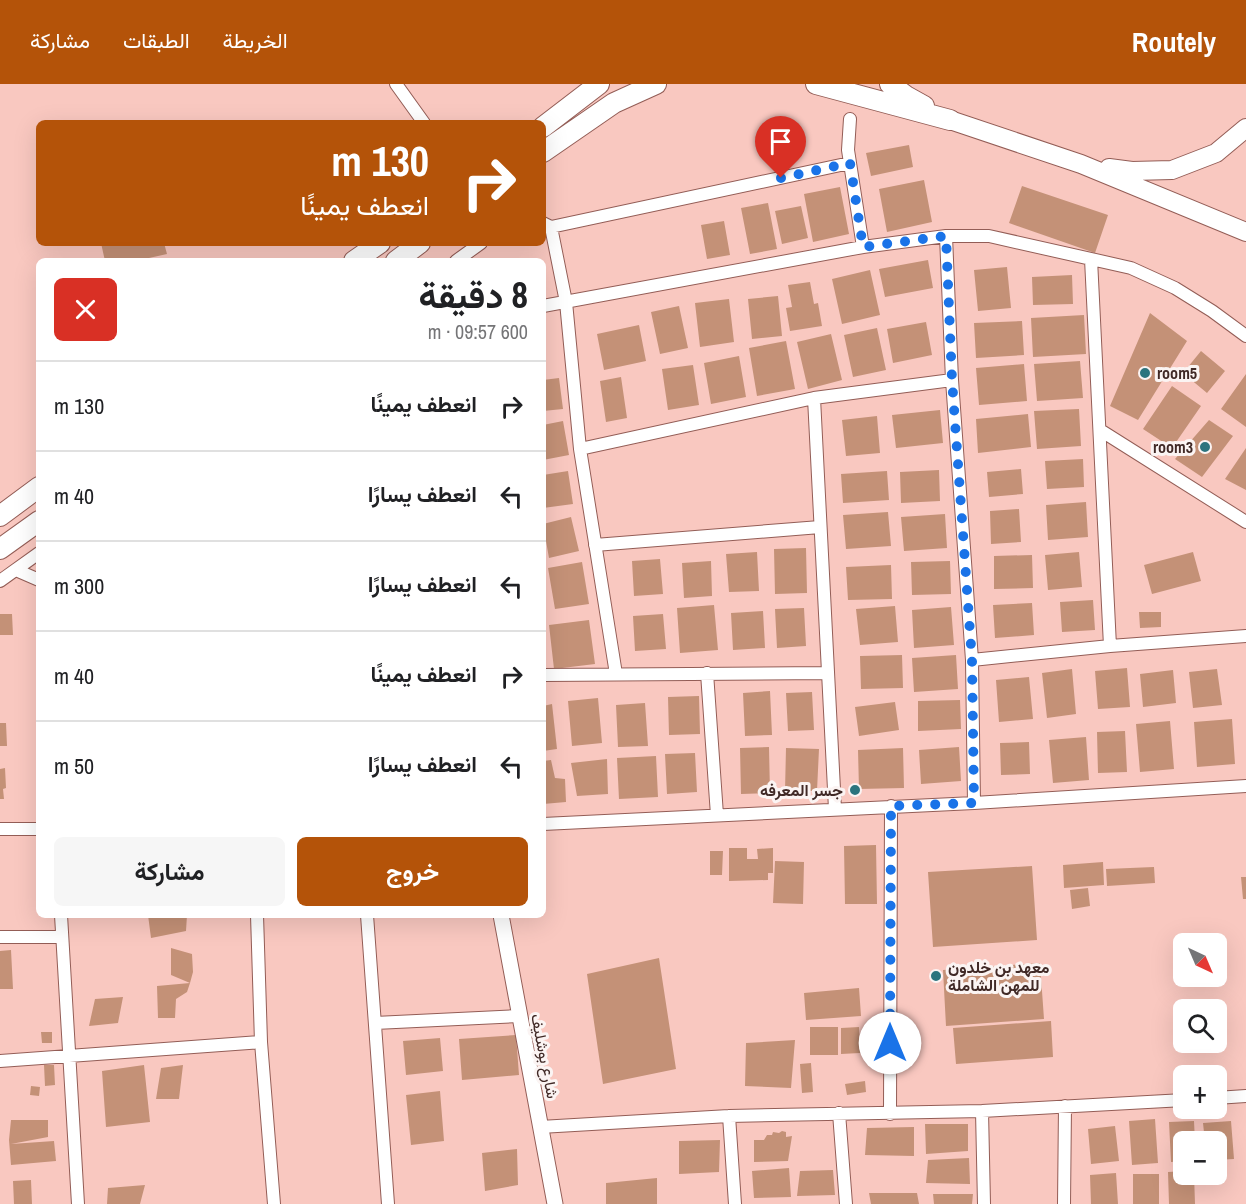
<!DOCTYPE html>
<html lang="ar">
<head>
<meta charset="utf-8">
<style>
  :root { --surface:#fff; --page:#f6f6f6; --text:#202124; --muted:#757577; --line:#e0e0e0; --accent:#b45309 }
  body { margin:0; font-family:"Archivo Narrow",Vazirmatn,sans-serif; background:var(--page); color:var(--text); direction:rtl; height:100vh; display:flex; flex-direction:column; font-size:22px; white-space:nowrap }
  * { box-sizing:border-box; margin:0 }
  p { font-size:20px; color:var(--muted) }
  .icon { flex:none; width:33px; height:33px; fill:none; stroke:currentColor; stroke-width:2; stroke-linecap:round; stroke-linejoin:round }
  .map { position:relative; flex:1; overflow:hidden; direction:ltr }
  .drawer { position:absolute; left:36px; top:174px; width:510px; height:660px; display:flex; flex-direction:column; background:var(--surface); border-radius:9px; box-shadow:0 6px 24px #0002; direction:rtl }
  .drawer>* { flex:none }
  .top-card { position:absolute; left:36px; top:36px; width:510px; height:126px; border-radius:9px; box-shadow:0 6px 24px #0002; direction:rtl; background:#b45309; color:#fff; overflow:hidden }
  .needle { width:39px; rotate:136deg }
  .fabs { position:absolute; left:1173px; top:849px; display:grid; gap:12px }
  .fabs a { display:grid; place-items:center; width:54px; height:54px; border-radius:9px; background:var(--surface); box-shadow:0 6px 24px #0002; font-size:30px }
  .pin { position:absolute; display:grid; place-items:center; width:51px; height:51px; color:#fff; margin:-62px -26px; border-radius:50% 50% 50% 0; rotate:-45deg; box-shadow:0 0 6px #0007 }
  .pin .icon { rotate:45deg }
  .me { position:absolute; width:66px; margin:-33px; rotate:0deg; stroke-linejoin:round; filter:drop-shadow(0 0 4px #0008) }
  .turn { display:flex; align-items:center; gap:21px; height:126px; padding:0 18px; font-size:27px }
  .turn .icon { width:78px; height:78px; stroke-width:2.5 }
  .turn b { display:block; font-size:42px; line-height:51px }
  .round { display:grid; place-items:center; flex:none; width:63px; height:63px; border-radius:9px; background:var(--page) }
  .headline { display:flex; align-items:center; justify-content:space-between; height:102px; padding:0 18px }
  h1 { font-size:36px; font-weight:700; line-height:45px }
  .button { display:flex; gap:12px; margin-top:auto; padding:12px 18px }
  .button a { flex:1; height:69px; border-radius:9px; background:var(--accent); color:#fff; font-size:24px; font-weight:700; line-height:69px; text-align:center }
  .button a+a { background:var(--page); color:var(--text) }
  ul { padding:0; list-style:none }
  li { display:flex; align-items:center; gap:18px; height:90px; padding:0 18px; border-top:2px solid var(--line) }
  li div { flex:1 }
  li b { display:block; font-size:22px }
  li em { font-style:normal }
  header { display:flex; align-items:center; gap:36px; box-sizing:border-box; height:84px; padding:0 30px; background:var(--accent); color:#fff }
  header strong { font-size:28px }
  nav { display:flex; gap:33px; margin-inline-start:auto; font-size:21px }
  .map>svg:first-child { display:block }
</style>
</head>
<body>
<header>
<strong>Routely</strong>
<nav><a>الخريطة</a><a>الطبقات</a><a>مشاركة</a></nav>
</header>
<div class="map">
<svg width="1246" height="1120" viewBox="0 0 1246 1120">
  <rect width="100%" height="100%" fill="#f9c8c0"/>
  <path fill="#c49177" d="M 909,61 L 913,83 L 871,92 L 866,69 Z
    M 924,96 L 932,138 L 887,148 L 879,105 Z
    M 1022,102 L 1108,131 L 1095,169 L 1009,139 Z
    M 840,103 L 849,150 L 813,158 L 804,110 Z
    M 768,119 L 777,165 L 750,170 L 741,124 Z
    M 801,122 L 808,154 L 782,160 L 775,127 Z
    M 724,137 L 730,171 L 707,175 L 701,141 Z
    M 101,159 L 164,159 L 167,170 L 149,174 L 149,177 L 105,177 Z
    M 928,176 L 933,204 L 885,213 L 879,185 Z
    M 1007,183 L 1011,224 L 978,227 L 974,186 Z
    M 870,186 L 880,231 L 842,240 L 832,195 Z
    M 1072,191 L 1073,220 L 1033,221 L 1032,193 Z
    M 810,198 L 814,220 L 818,219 L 822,242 L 790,247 L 786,224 L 792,223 L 788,201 Z
    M 778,212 L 782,252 L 752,255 L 748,215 Z
    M 729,215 L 734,258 L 700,263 L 695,219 Z
    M 679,222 L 688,264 L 660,270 L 651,228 Z
    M 1150,229 L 1187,257 L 1138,336 L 1110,322 Z
    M 1084,231 L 1086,270 L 1033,273 L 1031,234 Z
    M 1022,237 L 1024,271 L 976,274 L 974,239 Z
    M 926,238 L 932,271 L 893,279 L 887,245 Z
    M 639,241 L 646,277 L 604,286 L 597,250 Z
    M 877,244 L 886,286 L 853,293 L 844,251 Z
    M 831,250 L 842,296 L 808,305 L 797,258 Z
    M 786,257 L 795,305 L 757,312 L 749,264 Z
    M 1201,267 L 1225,287 L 1207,309 L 1183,289 Z
    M 739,272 L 746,313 L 711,320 L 704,279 Z
    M 1080,277 L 1083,314 L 1037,317 L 1034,280 Z
    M 1024,280 L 1027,317 L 979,321 L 976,284 Z
    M 693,281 L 699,321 L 668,326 L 662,285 Z
    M 1246,290 L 1246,343 L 1221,325 Z
    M 621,293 L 627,334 L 606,338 L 600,297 Z
    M 559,294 L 563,325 L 543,327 L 543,296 Z
    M 1172,302 L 1201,322 L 1172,364 L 1143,345 Z
    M 1079,325 L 1081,362 L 1037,365 L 1034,327 Z
    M 940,326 L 943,359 L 896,364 L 892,331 Z
    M 1028,330 L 1031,363 L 978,369 L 976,335 Z
    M 877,332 L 880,369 L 846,372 L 842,336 Z
    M 1209,336 L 1233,352 L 1202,393 L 1175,375 Z
    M 563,337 L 569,371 L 543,376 L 543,341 Z
    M 1246,364 L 1246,406 L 1225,395 Z
    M 1083,375 L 1084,403 L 1047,405 L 1045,377 Z
    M 1021,385 L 1023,410 L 989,413 L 987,388 Z
    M 939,386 L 940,417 L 901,419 L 900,388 Z
    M 568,387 L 573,420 L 543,424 L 543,391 Z
    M 887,387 L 889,416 L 843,419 L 841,390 Z
    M 1086,418 L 1088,453 L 1048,456 L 1046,421 Z
    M 1019,425 L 1021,458 L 991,460 L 990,427 Z
    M 888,428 L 891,462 L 846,465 L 843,431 Z
    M 945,430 L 947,464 L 904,467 L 901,433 Z
    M 571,433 L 579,467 L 549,474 L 543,440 Z
    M 806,464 L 807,509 L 775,510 L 774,465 Z
    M 757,468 L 759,507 L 729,508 L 726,470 Z
    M 1079,468 L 1082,503 L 1048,506 L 1045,471 Z
    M 1193,468 L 1201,497 L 1152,510 L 1144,481 Z
    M 1032,471 L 1033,504 L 994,505 L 994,472 Z
    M 660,475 L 663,510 L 634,512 L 632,477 Z
    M 711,477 L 712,512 L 684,514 L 682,479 Z
    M 950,477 L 951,510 L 912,511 L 911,478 Z
    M 582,478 L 589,520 L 555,525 L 548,484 Z
    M 891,481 L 892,515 L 848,516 L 846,483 Z
    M 1093,516 L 1095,546 L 1062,548 L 1060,518 Z
    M 1032,519 L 1034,551 L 995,554 L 993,521 Z
    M 714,521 L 718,566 L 680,569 L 677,524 Z
    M 895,522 L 898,558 L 860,561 L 856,525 Z
    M 951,523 L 954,561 L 914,564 L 912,526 Z
    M 804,524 L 806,562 L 777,564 L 775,525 Z
    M 763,527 L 765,564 L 733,566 L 731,529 Z
    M 1139,528 L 1161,528 L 1161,543 L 1140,544 Z
    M 0,530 L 12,530 L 13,551 L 0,551 Z
    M 663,530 L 666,565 L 635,567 L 633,532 Z
    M 589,536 L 595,580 L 554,585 L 549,541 Z
    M 902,571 L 903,604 L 861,605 L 860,572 Z
    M 956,571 L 958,605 L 914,608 L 912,574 Z
    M 1127,584 L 1130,623 L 1098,625 L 1095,587 Z
    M 1072,585 L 1076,630 L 1047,634 L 1042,589 Z
    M 1217,585 L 1222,621 L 1193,624 L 1189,588 Z
    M 1173,586 L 1176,619 L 1143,623 L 1140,590 Z
    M 1029,593 L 1033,635 L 999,638 L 996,596 Z
    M 770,607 L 772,651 L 745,652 L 743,609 Z
    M 812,608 L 814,646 L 788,647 L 786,609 Z
    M 699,612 L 700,650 L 669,651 L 668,613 Z
    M 598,614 L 602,659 L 572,662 L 568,617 Z
    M 960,616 L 961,645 L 918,647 L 918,617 Z
    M 895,618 L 899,646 L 859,652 L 855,623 Z
    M 645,619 L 648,662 L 618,663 L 616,621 Z
    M 552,620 L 557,665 L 543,667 L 543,622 Z
    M 1232,635 L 1235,680 L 1197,683 L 1194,638 Z
    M 1170,637 L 1174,685 L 1140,688 L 1136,640 Z
    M 0,639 L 6,639 L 7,662 L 0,662 Z
    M 1125,647 L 1127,688 L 1098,689 L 1097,648 Z
    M 1086,653 L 1089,696 L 1053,699 L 1049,656 Z
    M 1029,658 L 1030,690 L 1001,691 L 1000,659 Z
    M 769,663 L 770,709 L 741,710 L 740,664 Z
    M 959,663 L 961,697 L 921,700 L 919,666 Z
    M 786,664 L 819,665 L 817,707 L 785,707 Z
    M 903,664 L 904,704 L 859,705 L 858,666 Z
    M 695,669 L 697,708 L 667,710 L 665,670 Z
    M 656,672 L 658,713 L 619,715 L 617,674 Z
    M 607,675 L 608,710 L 577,712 L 571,679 Z
    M 551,676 L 555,694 L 565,695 L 566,718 L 543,720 L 543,677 Z
    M 5,684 L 6,704 L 3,705 L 4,715 L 0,715 L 0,685 Z
    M 876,761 L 877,820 L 845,820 L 844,762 Z
    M 729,764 L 747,764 L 747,775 L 758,775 L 757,765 L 773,764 L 773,789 L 768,789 L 768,796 L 729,797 Z
    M 710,767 L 723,767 L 722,791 L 710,791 Z
    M 775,777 L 804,778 L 803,820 L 773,819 Z
    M 1103,778 L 1104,801 L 1064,804 L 1063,781 Z
    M 1032,782 L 1037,856 L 933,863 L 928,788 Z
    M 1154,783 L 1155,799 L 1107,802 L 1106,785 Z
    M 1241,793 L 1246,793 L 1246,815 L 1243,815 Z
    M 1088,804 L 1090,822 L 1072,825 L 1070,806 Z
    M 148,831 L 187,831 L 186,847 L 151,854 Z
    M 171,864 L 192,870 L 193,888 L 190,899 L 171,891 Z
    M 11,866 L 13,905 L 0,905 L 0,867 Z
    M 659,874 L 676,985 L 603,1000 L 587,890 Z
    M 1040,879 L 1044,935 L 946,942 L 943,886 Z
    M 190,899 L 187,908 L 176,915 L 175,934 L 158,934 L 157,902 Z
    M 859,904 L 861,932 L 806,936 L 804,909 Z
    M 123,913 L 118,939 L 89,942 L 95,915 Z
    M 1051,937 L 1053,973 L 956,980 L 953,944 Z
    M 810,943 L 838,943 L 838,971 L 810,971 Z
    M 859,943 L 860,969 L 841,970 L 841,944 Z
    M 41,948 L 52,948 L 52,959 L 42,959 Z
    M 516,951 L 519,991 L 462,996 L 459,955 Z
    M 440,954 L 443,987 L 406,991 L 403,957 Z
    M 795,956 L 791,1004 L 745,1002 L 746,959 Z
    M 811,979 L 813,1008 L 802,1009 L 800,980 Z
    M 44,981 L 54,981 L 55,1001 L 45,1002 Z
    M 144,981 L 150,1038 L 106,1043 L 102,987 Z
    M 183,981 L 179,1015 L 156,1015 L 161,984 Z
    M 865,997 L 866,1008 L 847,1011 L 845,1000 Z
    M 31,1002 L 40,1003 L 39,1012 L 30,1011 Z
    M 440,1007 L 444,1057 L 411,1061 L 406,1011 Z
    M 1155,1035 L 1158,1079 L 1132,1081 L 1129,1037 Z
    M 11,1036 L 48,1036 L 48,1053 L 11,1060 L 54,1057 L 56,1077 L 11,1081 L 9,1056 Z
    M 1194,1037 L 1195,1058 L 1184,1058 L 1184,1077 L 1171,1078 L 1169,1038 Z
    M 1231,1037 L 1234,1075 L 1216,1076 L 1216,1058 L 1205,1058 L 1203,1039 Z
    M 925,1040 L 968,1040 L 968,1067 L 926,1070 Z
    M 1115,1042 L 1119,1077 L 1091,1080 L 1088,1045 Z
    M 914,1043 L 914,1072 L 865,1071 L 867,1044 Z
    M 782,1047 L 786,1048 L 786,1053 L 792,1052 L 788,1077 L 754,1078 L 754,1056 L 764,1056 L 767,1051 L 772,1051 L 773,1048 L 779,1049 Z
    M 720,1056 L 719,1088 L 679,1090 L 679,1057 Z
    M 517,1065 L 518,1101 L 485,1107 L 482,1069 Z
    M 969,1074 L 970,1100 L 926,1099 L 928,1076 Z
    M 789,1084 L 791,1113 L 754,1114 L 752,1087 Z
    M 833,1086 L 835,1111 L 797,1112 L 800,1087 Z
    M 1184,1087 L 1184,1090 L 1194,1090 L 1195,1120 L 1169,1120 L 1168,1088 Z
    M 1116,1089 L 1118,1120 L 1091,1120 L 1090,1091 Z
    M 1133,1090 L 1159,1090 L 1159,1120 L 1133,1120 Z
    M 657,1094 L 657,1120 L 606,1120 L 606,1099 Z
    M 31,1096 L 32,1120 L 14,1120 L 13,1097 Z
    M 145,1101 L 140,1120 L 107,1120 L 108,1104 Z
    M 869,1109 L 917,1109 L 919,1120 L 871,1120 Z
    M 933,1110 L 973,1110 L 972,1120 L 934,1120 Z"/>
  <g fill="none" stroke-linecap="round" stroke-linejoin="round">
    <defs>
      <path id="minor" d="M 396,0 L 424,39
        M 850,35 L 848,66 L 863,163
        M 543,139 L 551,143 L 566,218 L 580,365 L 616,590
        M 551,143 L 850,79
        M 946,152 L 952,296 L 972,576 L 974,719
        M 1091,175 L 1110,562
        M 456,177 L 481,159
        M 543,222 L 863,163 L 946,152 L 989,152 L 1131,184 L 1175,204 L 1212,227 L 1246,252
        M 814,314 L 835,725
        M 1100,346 L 1246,438
        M 580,365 L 814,314 L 952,296
        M 595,461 L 820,443
        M 16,486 L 39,496
        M 0,497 L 39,469
        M 972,576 L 1110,562 L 1246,552
        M 707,589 L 717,731
        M 543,591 L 828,589
        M 543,740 L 974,719 L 1246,702
        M 0,745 L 39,745
        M 61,831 L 78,1120
        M 257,831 L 261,958 L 274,1120
        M 367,831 L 388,1120
        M 0,853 L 61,853
        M 375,939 L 519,932
        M 0,977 L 261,958
        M 1216,1014 L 1246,1012
        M 982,1027 L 984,1120
        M 839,1029 L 846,1120
        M 890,1030 L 891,722
        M 729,1032 L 735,1120
        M 540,1043 L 729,1032 L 982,1027 L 1184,1016
        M 1064,1120 L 1065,1022"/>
      <path id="tertiary" d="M 501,831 L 555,1120"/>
      <path id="primary" d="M 950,36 L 1081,80 L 1246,148
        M 1109,84 L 1132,87 L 1172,86 L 1216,69 L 1246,44"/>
      <path id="trunk" d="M 816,0 L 950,36
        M 890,0 L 906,12 L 924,22
        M 543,43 L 599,0
        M 543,68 L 614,19 L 656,0
        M 354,177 L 380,159
        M 396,177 L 420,159
        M 0,432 L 39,403
        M 0,465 L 39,437"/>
    </defs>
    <use href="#minor" stroke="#935d56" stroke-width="14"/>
    <use href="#tertiary" stroke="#935d56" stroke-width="17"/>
    <use href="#primary" stroke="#935d56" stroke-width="20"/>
    <use href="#trunk" stroke="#935d56" stroke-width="22"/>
    <use href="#minor" stroke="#fff" stroke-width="12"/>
    <use href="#tertiary" stroke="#fff" stroke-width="15"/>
    <use href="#primary" stroke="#fff" stroke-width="18"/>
    <use href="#trunk" stroke="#fff" stroke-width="20"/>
  </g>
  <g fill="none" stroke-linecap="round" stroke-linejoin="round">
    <path stroke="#1a73e8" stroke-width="10" stroke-dasharray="0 18" d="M 781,94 L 850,79 L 863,163 L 946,152 L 952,296 L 972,576 L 974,719 L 891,722 L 890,959"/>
  </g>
  <g fill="#2c747e" stroke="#fbf4f3" stroke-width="2">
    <circle cx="1145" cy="289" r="6"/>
    <circle cx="1205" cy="363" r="6"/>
    <circle cx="855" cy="706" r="6"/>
    <circle cx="936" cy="892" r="6"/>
  </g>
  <g text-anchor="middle" stroke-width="6" stroke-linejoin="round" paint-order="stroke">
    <g font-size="16" font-weight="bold" fill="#402926" stroke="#fbf4f3" text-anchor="start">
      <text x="1157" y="295">room5</text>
      <text x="1193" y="369" text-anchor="end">room3</text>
      <text x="843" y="712" text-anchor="end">جسر المعرفه</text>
      <text x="948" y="889">معهد بن خلدون<tspan x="948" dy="18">للمهن الشاملة</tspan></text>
    </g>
    <g font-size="16" fill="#402926" stroke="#fbf4f3">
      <text transform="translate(545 972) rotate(79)" y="6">شارع بوشليف</text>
    </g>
  </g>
</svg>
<div class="fabs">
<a><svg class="needle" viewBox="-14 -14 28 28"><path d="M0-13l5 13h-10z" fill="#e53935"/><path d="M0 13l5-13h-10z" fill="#757577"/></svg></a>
<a><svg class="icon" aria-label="search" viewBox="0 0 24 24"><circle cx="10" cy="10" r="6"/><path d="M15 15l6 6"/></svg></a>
<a>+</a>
<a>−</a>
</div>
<div class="pin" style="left:781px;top:94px;background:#d93025"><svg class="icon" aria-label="arrive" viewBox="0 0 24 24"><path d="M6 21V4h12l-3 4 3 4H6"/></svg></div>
<svg class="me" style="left:890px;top:959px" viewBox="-20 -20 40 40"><circle r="19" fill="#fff"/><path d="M0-13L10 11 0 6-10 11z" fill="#1a73e8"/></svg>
<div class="top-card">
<div class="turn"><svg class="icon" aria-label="right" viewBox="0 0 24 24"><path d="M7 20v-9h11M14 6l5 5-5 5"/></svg><div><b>130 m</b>انعطف يمينًا</div></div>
</div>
<section class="drawer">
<div class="headline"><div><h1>8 دقيقة</h1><p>600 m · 09:57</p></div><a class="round" style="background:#d93025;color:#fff"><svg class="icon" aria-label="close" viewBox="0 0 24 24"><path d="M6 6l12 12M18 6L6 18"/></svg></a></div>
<ul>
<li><svg class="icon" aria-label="right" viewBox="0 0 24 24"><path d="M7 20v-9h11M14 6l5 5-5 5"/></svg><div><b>انعطف يمينًا</b></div><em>130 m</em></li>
<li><svg class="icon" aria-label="left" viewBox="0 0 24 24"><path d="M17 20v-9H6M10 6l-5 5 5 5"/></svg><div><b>انعطف يسارًا</b></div><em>40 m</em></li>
<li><svg class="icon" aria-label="left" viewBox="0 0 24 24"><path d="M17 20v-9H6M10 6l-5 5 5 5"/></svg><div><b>انعطف يسارًا</b></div><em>300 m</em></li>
<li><svg class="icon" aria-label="right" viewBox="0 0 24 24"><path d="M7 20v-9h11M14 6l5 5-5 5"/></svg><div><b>انعطف يمينًا</b></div><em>40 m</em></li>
<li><svg class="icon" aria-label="left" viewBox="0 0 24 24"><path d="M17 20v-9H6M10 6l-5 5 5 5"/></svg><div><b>انعطف يسارًا</b></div><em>50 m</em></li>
</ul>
<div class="button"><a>خروج</a><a>مشاركة</a></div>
</section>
</div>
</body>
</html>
